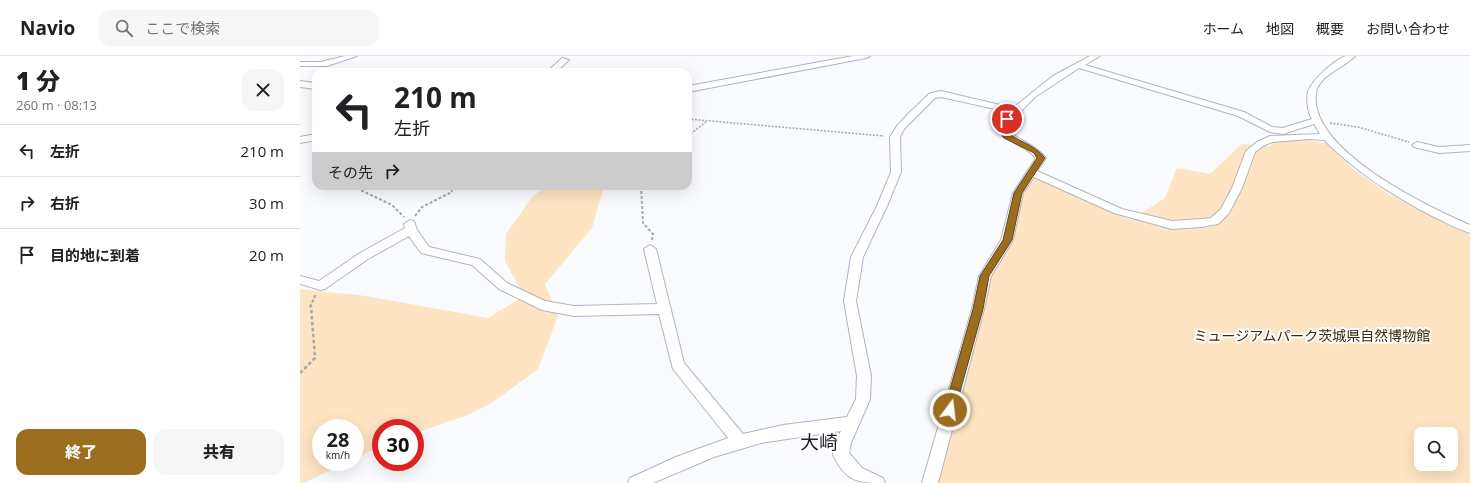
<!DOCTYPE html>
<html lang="ja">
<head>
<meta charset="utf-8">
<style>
  :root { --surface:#fff; --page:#f6f6f6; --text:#202124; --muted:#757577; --line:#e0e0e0; --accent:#9c6c1f }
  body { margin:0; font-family:"Open Sans","Noto Sans JP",sans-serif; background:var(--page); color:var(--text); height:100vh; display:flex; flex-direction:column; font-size:15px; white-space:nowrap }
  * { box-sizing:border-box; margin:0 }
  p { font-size:13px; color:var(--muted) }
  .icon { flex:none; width:22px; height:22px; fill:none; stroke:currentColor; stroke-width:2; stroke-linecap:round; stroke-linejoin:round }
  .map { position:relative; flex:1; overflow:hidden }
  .panel { display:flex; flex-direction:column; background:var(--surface); width:300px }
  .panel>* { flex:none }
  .top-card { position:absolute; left:12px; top:12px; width:380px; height:122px; border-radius:12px; box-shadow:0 4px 16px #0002; background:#fff; color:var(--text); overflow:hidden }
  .fabs { position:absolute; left:1114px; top:371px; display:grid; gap:8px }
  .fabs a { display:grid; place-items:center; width:44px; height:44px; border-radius:8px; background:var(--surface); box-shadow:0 4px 16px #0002; font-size:20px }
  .speed { position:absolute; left:12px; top:363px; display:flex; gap:8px; font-size:20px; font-weight:700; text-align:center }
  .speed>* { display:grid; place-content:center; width:52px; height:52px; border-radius:50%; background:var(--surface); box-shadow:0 4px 16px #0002; line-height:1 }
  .speed small { font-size:10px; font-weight:400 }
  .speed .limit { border:6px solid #d22; background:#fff; color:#111 }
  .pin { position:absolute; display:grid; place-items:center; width:34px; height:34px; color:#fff; margin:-17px; border:2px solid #fff; border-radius:50%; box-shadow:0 1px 4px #0007 }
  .me { position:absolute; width:44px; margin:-22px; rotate:15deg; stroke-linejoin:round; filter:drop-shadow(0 0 3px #0008) }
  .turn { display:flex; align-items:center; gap:14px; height:84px; padding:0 16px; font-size:18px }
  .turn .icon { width:52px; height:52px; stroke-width:2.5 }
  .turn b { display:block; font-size:28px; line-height:34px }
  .then { display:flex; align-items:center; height:38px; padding:0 16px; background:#0003; gap:8px; font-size:15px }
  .round { display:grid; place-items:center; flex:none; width:42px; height:42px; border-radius:12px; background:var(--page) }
  .overview { display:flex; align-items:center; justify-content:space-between; height:68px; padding:0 16px }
  h1 { font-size:24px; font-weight:800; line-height:30px }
  .cta { display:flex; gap:8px; margin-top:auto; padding:8px 16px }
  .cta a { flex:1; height:46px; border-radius:12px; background:var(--accent); color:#fff; font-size:16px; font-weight:800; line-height:46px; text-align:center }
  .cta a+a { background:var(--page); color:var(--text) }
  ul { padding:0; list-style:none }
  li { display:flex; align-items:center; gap:12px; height:52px; padding:0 16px; border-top:1px solid var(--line) }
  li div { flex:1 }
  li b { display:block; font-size:15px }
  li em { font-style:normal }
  header { display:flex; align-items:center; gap:24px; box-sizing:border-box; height:56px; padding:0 20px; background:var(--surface); border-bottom:1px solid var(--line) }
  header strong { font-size:19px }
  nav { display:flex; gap:22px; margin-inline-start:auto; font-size:14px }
  .search { width:280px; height:36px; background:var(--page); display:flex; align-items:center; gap:10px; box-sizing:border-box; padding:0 14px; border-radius:12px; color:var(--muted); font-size:15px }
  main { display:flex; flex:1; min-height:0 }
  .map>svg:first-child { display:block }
</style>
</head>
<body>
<header>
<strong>Navio</strong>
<div class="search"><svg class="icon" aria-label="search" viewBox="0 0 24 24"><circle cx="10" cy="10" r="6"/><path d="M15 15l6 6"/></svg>ここで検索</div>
<nav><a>ホーム</a><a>地図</a><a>概要</a><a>お問い合わせ</a></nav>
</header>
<main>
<section class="panel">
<div class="overview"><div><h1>1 分</h1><p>260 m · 08:13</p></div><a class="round"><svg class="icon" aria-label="close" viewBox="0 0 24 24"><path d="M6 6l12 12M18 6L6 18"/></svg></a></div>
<ul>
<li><svg class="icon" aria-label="left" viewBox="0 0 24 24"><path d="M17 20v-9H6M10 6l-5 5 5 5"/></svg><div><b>左折</b></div><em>210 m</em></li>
<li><svg class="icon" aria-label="right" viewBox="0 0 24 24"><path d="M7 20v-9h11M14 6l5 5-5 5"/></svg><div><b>右折</b></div><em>30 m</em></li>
<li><svg class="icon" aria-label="arrive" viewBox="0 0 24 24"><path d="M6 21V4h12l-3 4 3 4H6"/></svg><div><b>目的地に到着</b></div><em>20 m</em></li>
</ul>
<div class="cta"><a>終了</a><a>共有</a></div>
</section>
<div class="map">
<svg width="1170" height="427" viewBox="0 0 1170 427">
  <rect width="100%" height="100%" fill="#f9fbfe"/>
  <path fill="#fee4c2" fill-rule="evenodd" d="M 1005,84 L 1026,87 L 1053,113 L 1090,139 L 1170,179 L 1170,427 L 630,427 L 685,220 L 707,184 L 731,116 L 831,164 L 865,142 L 877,112 L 910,118 L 942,88 L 970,90 L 974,86 ZM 1121,378 L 1151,378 L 1151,408 L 1121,408 Z
    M 247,130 L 304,130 L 292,172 L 245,228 L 258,260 L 238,313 L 190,348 L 168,359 L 115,377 L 115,372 L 81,372 L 81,390 L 55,403 L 55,372 L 21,372 L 21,406 L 48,406 L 4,427 L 0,427 L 0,233 L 66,240 L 188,262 L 224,240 L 205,205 L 206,178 L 232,141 Z"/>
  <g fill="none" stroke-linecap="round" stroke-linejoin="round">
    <defs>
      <path id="minor" d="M 45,0 L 57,0 L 27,10 L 0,10 L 0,6 L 21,6 Z
        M 553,0 L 570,0 L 566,2 L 388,36 L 388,30 Z
        M 790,0 L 800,0 L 785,9 L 944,56 L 972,71 L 983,72 L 1012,63 C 1008,57 1006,44 1008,36 C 1011,25 1034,4 1046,0 C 1048,0 1052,0 1055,0 C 1044,12 1019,19 1016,37 C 1008,94 1127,150 1170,169 L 1170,177 C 1157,173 1145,166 1134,161 C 1093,140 1056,116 1024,84 L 1009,83 L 972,86 L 963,90 L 955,96 L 942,132 L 929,157 L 918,168 L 901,171 L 872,173 L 814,157 L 734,121 L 723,137 L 713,184 L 691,220 L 684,253 L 638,427 L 622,427 L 672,253 L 679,220 L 701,184 L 713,137 L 736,102 C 725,89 706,86 695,72 L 709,56 L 641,41 L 635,42 L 604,73 L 600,81 L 601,116 L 587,150 L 563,201 L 556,245 L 571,320 L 570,343 L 551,387 L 549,397 L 562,412 L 583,422 L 585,427 C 558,427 546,426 533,399 L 535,387 L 541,375 L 461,387 L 414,401 L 353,427 L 328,427 L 330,422 L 376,401 L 428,382 L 373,313 L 359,258 L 274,260 L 242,254 L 199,233 L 172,209 L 121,197 L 109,180 L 68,203 L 25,233 L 21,234 L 0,228 L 0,220 L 19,225 L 60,197 L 105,172 L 104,168 L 110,164 L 114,165 L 117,174 L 129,191 L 180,203 L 207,227 L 245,245 L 274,250 L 357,248 L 344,193 L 350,189 L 356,193 L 384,307 L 443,378 L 483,369 L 547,361 L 556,343 L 557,320 L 544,245 L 551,201 L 577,150 L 591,116 L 590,81 L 597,70 L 609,57 L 629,38 L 632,37 L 641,35 L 713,52 L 753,20 ZM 779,12 L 938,60 L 970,76 L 983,78 L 1014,68 L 1020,78 L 970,80 L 957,86 L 946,95 L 932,132 L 921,153 L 911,162 L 901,163 L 872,165 L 822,153 L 737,115 L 746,102 C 735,88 717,84 705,72 L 735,41 Z
        M 262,2 L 269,4 L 256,16 L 247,16 Z
        M 0,25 L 16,27 L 16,33 L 0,31 Z
        M 16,78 L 16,84 L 0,87 L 0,81 Z
        M 1117,86 L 1139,91 L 1170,89 L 1170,95 L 1139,97 L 1114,91 L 1112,89 Z"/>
    </defs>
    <use href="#minor" stroke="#adb6c3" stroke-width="2"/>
    <path stroke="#a6a8ac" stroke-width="1.5" stroke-dasharray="2 1.5" stroke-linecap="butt" d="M 388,63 L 584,80
      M 1030,67 L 1058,71 L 1109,86
      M 388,80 L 407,65"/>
    <path stroke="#a6a8ac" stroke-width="2" stroke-dasharray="3 2" stroke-linecap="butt" d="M 52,130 L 92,149 L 104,161
      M 341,130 L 343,167 L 353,178 L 352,184
      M 115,160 L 122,151 L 152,136 L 151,130
      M 10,251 L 16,238"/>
    <path stroke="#a6a8ac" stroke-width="2.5" stroke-dasharray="3.5 2.5" stroke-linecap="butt" d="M 0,317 L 15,302 L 11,250"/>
    <use href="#minor" fill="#fff" fill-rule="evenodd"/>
  </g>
  <path fill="#9c6c1f" stroke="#654614" d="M 704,62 L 710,63 L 704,72 C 715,86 734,87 745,102 L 722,137 L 712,184 L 689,220 L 683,253 L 655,354 L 654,358 L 646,358 L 644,354 L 673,253 L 680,220 L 703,184 L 714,137 L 737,102 L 734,97 L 704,82 L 696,72 Z"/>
  <g text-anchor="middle" stroke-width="4" stroke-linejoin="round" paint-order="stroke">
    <g font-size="14" fill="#3e2701" stroke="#fff">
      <text x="1012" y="285">ミュージアムパーク茨城県自然博物館</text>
    </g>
    <g font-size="19" fill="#1d2126" stroke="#fff">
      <text x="519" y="393">大崎</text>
    </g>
  </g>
</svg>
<div class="fabs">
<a><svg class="icon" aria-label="search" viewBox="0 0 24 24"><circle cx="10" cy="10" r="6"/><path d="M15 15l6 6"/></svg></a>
</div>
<div class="speed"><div>28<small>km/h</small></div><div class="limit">30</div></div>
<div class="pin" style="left:707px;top:63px;background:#d93025"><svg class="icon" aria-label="arrive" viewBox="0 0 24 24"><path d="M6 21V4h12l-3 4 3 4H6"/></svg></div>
<svg class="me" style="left:650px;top:354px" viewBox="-20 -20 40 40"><circle r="17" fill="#9c6c1f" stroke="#fff" stroke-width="3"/><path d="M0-11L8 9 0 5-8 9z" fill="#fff"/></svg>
<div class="top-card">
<div class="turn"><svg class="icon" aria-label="left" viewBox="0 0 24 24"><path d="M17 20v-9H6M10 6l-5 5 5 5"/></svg><div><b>210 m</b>左折</div></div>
<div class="then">その先<svg class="icon" aria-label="right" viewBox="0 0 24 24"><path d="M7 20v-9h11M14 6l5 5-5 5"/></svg></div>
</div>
</div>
</main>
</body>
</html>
